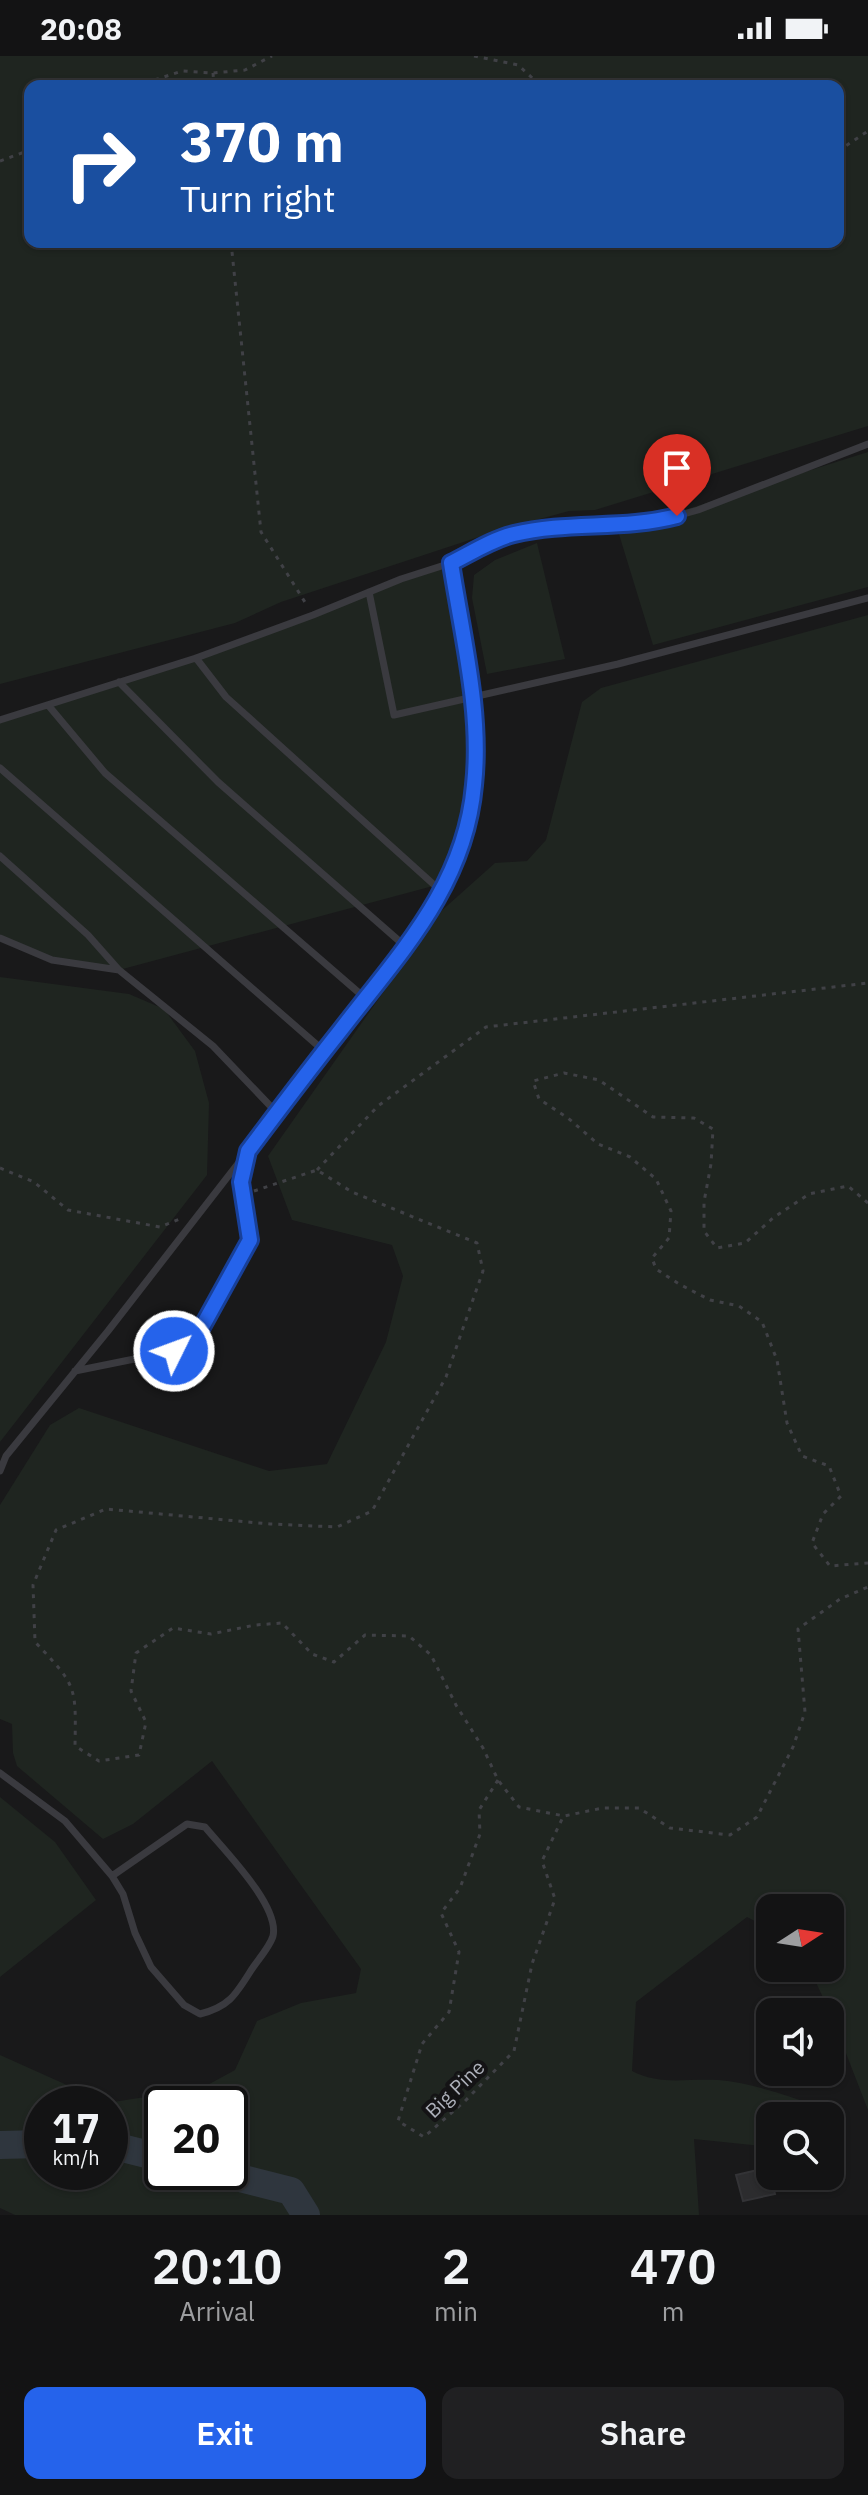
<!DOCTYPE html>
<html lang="en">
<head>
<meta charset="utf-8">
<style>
  :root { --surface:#131314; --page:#202022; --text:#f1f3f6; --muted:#9d9ea0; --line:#323234; --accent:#2563eb }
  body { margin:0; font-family:"IBM Plex Sans",sans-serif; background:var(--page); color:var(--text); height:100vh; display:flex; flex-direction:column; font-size:30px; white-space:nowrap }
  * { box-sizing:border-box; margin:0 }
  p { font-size:26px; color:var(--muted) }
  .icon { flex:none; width:44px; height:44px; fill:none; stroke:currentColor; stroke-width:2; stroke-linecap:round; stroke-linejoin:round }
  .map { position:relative; height:2159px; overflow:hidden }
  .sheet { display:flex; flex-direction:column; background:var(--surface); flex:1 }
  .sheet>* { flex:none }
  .hud { position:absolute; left:24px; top:24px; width:820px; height:168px; border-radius:16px; box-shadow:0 2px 6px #0004,0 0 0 2px var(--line); background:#1a4fa0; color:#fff; overflow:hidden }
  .needle { width:52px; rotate:78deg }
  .fabs { position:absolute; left:756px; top:1838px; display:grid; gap:16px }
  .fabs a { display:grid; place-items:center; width:88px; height:88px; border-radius:16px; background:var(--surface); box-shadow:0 2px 6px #0004,0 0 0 2px var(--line); font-size:40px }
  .speed { position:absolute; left:24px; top:2030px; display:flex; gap:16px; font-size:40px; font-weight:700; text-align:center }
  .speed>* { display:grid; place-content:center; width:104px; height:104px; border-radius:50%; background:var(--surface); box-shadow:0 2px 6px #0004,0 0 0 2px var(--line); line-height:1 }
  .speed small { font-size:20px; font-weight:400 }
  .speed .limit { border:4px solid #111; border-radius:12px; background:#fff; color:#111 }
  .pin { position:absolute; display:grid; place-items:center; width:68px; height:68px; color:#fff; margin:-82px -34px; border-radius:50% 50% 50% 0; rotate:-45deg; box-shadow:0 0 8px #0007 }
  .pin .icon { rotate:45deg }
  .me { position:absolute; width:88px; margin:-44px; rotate:48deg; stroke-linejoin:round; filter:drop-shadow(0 0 6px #0008) }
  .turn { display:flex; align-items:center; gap:28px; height:168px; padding:0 24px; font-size:36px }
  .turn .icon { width:104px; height:104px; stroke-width:2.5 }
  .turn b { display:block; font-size:56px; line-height:68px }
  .eta { display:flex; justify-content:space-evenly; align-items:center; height:136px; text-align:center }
  .eta b { font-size:48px; font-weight:600; line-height:56px }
  .button { display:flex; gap:16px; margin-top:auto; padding:16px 24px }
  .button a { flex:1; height:92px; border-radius:16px; background:var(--accent); color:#fff; font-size:32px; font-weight:600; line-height:92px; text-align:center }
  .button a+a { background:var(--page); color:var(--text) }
  .status { display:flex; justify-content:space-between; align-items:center; height:56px; padding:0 40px; background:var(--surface); direction:ltr }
  .status svg { height:22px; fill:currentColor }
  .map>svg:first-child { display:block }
</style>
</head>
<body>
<div class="status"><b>20:08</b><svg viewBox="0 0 49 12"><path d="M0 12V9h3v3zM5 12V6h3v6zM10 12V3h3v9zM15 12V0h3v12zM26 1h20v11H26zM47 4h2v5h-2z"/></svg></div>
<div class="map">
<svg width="868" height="2159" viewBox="0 0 868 2159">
  <rect width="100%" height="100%" fill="#19191a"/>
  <path fill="#1f2520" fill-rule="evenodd" d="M 0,0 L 868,0 L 868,370 L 595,454 L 569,455 L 503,473 L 281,546 L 235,567 L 0,628 ZM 30,30 L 838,30 L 838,186 L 30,186 Z
    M 868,396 L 868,531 L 653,589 L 618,475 Z
    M 537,487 L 565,603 L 487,618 L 472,542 L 474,519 L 495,504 Z
    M 451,507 C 463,585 488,699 467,775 C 462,792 454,809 448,826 L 119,914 L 52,904 L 0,882 L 0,664 L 196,602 Z
    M 868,559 L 868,2054 L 830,1956 L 809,1912 L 830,1912 L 830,1852 L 770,1852 L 770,1873 L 747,1861 L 636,1946 L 632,2015 C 662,2030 685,2022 718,2024 C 753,2027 787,2040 821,2051 L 821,2060 L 770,2060 L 770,2091 L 694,2083 L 699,2159 L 15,2159 L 0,2152 L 0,1999 L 107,2047 L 202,2032 L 235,2014 L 257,1965 L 301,1947 L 356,1937 L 361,1913 L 212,1705 L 133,1768 L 103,1783 L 17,1710 L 13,1697 L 12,1668 L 0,1663 L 0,1449 L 50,1369 L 79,1352 L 269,1415 L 327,1408 L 386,1286 L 403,1220 L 392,1189 L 292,1164 L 268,1100 L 439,857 L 495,807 L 527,805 L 546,784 L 582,646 L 601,632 ZM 110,2048 L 110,2116 L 42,2116 L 42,2048 ZM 230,2048 L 230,2116 L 162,2116 L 162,2048 Z
    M 0,921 L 129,938 L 164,953 L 195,995 L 209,1047 L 207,1119 L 0,1386 Z
    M 0,1741 L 55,1786 L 96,1844 L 0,1921 Z"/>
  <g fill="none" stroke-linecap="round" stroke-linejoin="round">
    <path stroke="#2f363e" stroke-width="28" d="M 0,2089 L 42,2088
      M 110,2089 L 162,2102
      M 216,2116 L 291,2135 L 306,2159"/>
  </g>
  <path fill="#2c2c2e" stroke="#333336" stroke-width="2" d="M 762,2113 L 764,2120 L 770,2118 L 775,2138 L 743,2145 L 736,2119 Z"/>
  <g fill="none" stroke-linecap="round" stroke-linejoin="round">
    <path stroke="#404146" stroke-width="3" stroke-dasharray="4 6" stroke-linecap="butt" d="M 474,0 L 518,9 L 541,30
      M 213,17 L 214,30
      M 136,30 L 182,15 L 213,17 L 245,14 L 272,0
      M 838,95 L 868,75
      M 0,105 L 30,94
      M 231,186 L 261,476 L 308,551
      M 0,1112 L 34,1126 L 68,1154 L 160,1171 L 180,1163
      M 317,1114 L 378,1050 L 486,971 L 868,927
      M 254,1135 L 317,1114 L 352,1136 L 477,1187 L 483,1215 L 446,1321 L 372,1455 L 337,1471 L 270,1468 L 106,1453 L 56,1474 L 33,1529 L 35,1586 C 77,1630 76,1630 75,1690 L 99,1705 L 139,1699 L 146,1666 L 131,1635 L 136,1597 L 173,1572 L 211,1578 L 255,1569 L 282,1567 L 312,1598 L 334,1606 L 365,1579 L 409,1580 L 431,1599 L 456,1649 L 483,1692 L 498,1724 L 519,1751 L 564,1760 L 603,1752 L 639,1752 L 670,1772 L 730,1779 L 757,1761 L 793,1691 L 805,1656 L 798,1573 L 840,1543 L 868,1531
      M 868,1147 L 848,1130 L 809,1138 L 773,1162 L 745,1187 L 717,1192 L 704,1175 L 704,1146 L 711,1108 L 713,1073 L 694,1062 L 653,1061 L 599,1024 L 564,1017 L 533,1025 L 539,1043 L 568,1062 L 598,1088 L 630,1101 L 656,1123 L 671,1155 L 669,1182 L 652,1202 L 656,1213 L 679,1228 L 710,1244 L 739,1250 L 762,1266 L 777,1304 L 787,1367 L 802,1400 L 829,1410 L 841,1440 L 823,1458 L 812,1487 L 830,1510 L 868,1507
      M 498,1724 L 479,1754 L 480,1778 L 460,1832 L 441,1857 L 459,1896 L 449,1956 L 422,1988 L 398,2065 L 424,2081 L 465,2045 L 514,1995 L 532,1908 L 555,1843 L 542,1805 L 563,1761"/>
    <path stroke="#3a3a3f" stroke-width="7" d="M 369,536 L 394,659 L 618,608 L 868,542
      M 196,602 L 226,641 L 442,836
      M 119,626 L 218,726 L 406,891
      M 48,649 L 105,717 L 365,942
      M 0,664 L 196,602 L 313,559 L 401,523 L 451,507 L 511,479 L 552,472 L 655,466 L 698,454 L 868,388
      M 0,712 L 324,995
      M 0,800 L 88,879 L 119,914
      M 0,882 L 52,904 L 119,914 L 213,990 L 277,1057
      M 75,1315 L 174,1295 L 202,1271 L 250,1184 L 241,1126 L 247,1101
      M 0,1415 L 6,1400 L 108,1275 L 417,877 C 437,844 458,811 467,773 C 489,687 465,592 451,507
      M 0,1717 L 65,1765 L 112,1820 L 123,1838 L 135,1877 L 151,1911 L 184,1949 L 200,1958 C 228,1951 235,1940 250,1916 C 256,1906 270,1891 273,1880 C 280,1850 224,1794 205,1771 L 187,1768 L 112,1820"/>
  </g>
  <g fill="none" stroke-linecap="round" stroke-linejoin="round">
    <defs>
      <path id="route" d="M 174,1295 L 202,1271 L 250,1184 L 241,1126 L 248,1095 C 278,1055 309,1014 340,975 C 399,898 465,831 474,729 C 482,656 462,579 451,507 C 471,497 493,483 514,478 C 568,465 624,474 677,460"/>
    </defs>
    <use href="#route" stroke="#184099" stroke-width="20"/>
    <use href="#route" stroke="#2563eb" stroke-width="14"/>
  </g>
  <g text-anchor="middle" stroke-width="8" stroke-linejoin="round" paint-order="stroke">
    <g font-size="20" fill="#acafb9" stroke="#141315">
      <text transform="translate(455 2033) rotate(-44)" y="7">Big Pine</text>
    </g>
  </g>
</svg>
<div class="fabs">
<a><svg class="needle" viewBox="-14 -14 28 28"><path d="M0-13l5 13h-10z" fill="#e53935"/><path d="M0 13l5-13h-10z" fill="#9d9ea0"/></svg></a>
<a><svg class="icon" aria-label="sound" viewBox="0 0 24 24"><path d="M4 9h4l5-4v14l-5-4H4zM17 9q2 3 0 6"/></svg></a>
<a><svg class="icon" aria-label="search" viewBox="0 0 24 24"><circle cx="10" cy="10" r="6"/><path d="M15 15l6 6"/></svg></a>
</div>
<div class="speed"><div>17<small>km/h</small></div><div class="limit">20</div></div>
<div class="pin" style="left:677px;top:460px;background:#d93025"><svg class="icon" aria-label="arrive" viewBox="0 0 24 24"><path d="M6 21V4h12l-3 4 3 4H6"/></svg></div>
<svg class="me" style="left:174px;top:1295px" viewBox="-20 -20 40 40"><circle r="17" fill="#2563eb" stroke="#fff" stroke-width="3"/><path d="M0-11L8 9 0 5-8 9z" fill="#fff"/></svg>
<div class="hud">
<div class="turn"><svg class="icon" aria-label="right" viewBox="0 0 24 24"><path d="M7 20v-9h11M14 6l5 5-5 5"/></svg><div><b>370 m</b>Turn right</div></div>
</div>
</div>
<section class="sheet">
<div class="eta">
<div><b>20:10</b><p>Arrival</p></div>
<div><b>2</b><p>min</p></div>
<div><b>470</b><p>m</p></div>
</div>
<div class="button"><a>Exit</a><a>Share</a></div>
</section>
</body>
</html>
